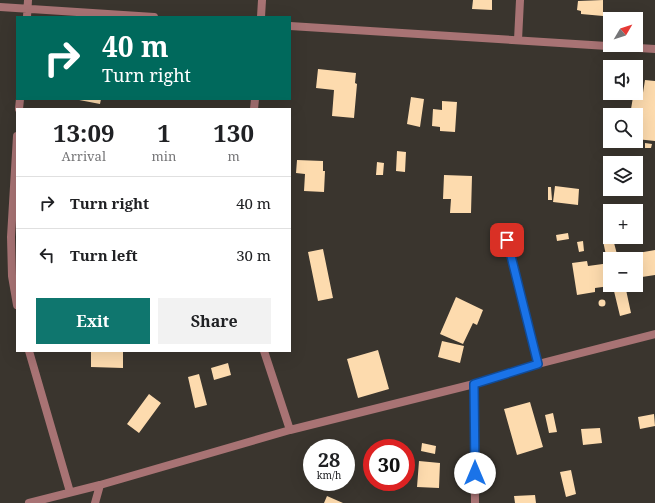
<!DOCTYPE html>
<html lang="en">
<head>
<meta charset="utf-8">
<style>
  :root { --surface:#fff; --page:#f2f2f2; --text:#202124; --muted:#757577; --line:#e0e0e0; --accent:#0f766e }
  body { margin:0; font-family:"Noto Serif",serif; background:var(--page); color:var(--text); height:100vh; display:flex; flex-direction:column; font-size:15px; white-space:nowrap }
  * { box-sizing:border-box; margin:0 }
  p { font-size:13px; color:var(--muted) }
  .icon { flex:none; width:22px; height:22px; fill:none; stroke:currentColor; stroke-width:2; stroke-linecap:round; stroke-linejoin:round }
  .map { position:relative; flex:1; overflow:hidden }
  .details { position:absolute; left:16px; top:108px; width:275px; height:244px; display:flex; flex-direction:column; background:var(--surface); border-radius:0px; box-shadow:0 4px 16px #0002 }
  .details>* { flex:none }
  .top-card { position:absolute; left:16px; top:16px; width:275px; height:84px; border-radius:0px; box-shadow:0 4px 16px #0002; background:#00695c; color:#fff; overflow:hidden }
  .needle { width:26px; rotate:51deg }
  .fabs { position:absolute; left:603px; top:12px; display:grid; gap:8px }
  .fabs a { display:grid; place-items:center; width:40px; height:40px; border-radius:0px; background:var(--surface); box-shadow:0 4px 16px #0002; font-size:20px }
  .speed { position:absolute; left:303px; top:439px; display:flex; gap:8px; font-size:20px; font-weight:700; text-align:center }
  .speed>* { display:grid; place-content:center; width:52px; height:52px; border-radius:50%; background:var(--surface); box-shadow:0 4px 16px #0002; line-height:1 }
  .speed small { font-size:10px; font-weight:400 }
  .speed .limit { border:6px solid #d22; background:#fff; color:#111 }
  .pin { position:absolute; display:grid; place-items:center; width:34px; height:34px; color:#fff; margin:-17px; border-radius:8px; box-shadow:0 2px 6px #0006 }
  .me { position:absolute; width:44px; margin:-22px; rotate:0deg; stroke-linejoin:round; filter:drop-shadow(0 0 3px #0008) }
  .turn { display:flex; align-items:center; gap:14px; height:84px; padding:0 20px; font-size:18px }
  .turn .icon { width:52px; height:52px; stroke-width:2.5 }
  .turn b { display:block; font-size:28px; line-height:34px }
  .eta { display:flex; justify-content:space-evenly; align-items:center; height:68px; text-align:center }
  .eta b { font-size:24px; font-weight:700; line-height:28px }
  .cta { display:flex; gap:8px; margin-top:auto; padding:8px 20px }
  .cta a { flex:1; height:46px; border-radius:0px; background:var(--accent); color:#fff; font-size:16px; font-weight:700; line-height:46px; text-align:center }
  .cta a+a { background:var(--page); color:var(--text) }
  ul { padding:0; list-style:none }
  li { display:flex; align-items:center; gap:12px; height:52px; padding:0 20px; border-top:1px solid var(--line) }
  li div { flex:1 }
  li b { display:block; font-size:15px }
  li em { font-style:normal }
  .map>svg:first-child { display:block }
</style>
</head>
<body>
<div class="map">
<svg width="655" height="503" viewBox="0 0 655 503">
  <rect width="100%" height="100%" fill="#3a352e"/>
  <path fill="#fddbae" d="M 473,0 L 492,0 L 492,10 L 472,9 Z
    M 603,0 L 603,16 L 581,14 L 581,11 L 577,10 L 578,1 Z
    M 636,66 L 640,67 L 639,91 L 636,91 Z
    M 318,69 L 356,73 L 355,83 L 357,84 L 354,118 L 332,116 L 334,90 L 316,88 Z
    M 645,80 L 655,81 L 655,141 L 636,139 L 636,115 L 630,115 L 633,97 L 642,99 Z
    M 411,97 L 424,99 L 420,127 L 407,124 Z
    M 74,99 L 101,99 L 100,104 Z
    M 442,101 L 457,102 L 455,132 L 440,131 L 440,127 L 432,126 L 433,109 L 442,110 Z
    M 645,143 L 652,144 L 651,148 L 645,148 Z
    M 397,151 L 406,152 L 405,172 L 396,171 Z
    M 297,160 L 323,161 L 323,171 L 325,171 L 324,192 L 304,191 L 305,174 L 296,173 Z
    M 377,162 L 384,163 L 383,175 L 376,175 Z
    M 444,175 L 472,176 L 471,213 L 450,213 L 451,199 L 443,199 Z
    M 555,186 L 579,189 L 578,205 L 553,202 Z
    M 548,187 L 551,187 L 552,200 L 548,200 Z
    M 568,233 L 569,239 L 557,241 L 556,235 Z
    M 613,239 L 618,258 L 607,260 L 603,241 Z
    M 583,241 L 584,251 L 579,252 L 577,242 Z
    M 323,249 L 333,298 L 318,301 L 308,252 Z
    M 655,250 L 655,275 L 642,277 L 638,253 Z
    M 587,261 L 588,266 L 610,263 L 610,286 L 595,288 L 595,292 L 577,295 L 572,263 Z
    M 625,285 L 631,313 L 620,316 L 613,287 Z
    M 456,297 L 483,310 L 477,325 L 473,323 L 463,344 L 440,334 Z
    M598.5 303a3.5 3.5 0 1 1 7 0a3.5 3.5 0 1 1-7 0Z
    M 442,341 L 464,346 L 460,363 L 438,357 Z
    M 378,350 L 389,389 L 358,398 L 347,359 Z
    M 91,351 L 123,351 L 123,368 L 91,367 Z
    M 228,363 L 231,375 L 214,380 L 211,368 Z
    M 199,374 L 207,405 L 195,408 L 188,377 Z
    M 149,394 L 161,403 L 139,433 L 127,424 Z
    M 530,402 L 543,447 L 517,455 L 504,409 Z
    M 553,413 L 557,432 L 549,433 L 545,415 Z
    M 654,414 L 655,426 L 640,429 L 638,417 Z
    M 600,428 L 602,443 L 583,445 L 581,429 Z
    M 422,443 L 436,446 L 435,454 L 421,451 Z
    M 419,461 L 440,463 L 439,488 L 417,487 Z
    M 571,470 L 576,494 L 566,497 L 560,472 Z
    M 535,495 L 536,503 L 515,503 L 514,496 Z
    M 327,496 L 343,503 L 324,503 Z"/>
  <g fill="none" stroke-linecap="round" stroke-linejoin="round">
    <path stroke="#a87374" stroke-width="8" d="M 0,7 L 154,17
      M 27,17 L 28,0
      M 261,17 L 262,0
      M 290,26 L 655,49
      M 518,40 L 520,0
      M 19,109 L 20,99
      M 254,109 L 255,99
      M 17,136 L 11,237 L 12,276 L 17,305
      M 507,240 L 538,364
      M 29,351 L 70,492
      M 264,351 L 290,430
      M 474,384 L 475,503
      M 29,503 L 100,485 L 290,430 L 474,384 L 538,364 L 655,334
      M 95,503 L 100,485"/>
  </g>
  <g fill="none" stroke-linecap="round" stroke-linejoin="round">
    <defs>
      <path id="route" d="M 475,473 L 474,384 L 538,364 L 507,240"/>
    </defs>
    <use href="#route" stroke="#114b97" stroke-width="10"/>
    <use href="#route" stroke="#1a73e8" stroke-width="7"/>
  </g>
</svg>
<div class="fabs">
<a><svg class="needle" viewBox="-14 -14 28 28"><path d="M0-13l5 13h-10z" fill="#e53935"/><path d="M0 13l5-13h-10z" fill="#757577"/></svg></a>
<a><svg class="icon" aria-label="sound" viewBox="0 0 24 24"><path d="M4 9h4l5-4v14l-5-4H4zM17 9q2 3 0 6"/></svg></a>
<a><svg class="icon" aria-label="search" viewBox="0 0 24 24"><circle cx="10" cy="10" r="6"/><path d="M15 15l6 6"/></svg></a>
<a><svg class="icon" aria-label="layers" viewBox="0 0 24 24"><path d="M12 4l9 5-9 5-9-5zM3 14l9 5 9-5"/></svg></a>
<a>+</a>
<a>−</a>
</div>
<div class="speed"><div>28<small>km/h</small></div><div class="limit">30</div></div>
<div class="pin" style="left:507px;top:240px;background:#d93025"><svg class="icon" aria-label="arrive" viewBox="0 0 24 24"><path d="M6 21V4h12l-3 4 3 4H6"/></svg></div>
<svg class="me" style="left:475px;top:473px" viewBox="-20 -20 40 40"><circle r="19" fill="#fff"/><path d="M0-13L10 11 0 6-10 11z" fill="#1a73e8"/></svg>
<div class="top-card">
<div class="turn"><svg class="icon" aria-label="right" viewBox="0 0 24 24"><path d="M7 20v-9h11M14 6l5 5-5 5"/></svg><div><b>40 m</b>Turn right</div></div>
</div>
<section class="details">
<div class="eta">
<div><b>13:09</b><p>Arrival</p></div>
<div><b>1</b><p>min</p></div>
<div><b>130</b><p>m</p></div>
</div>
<ul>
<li><svg class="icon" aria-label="right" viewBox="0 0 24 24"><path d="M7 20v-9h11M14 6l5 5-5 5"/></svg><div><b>Turn right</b></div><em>40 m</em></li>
<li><svg class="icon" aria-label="left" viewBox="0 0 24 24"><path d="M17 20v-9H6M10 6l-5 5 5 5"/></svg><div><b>Turn left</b></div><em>30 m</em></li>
</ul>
<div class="cta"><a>Exit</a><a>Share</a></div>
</section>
</div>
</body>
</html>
